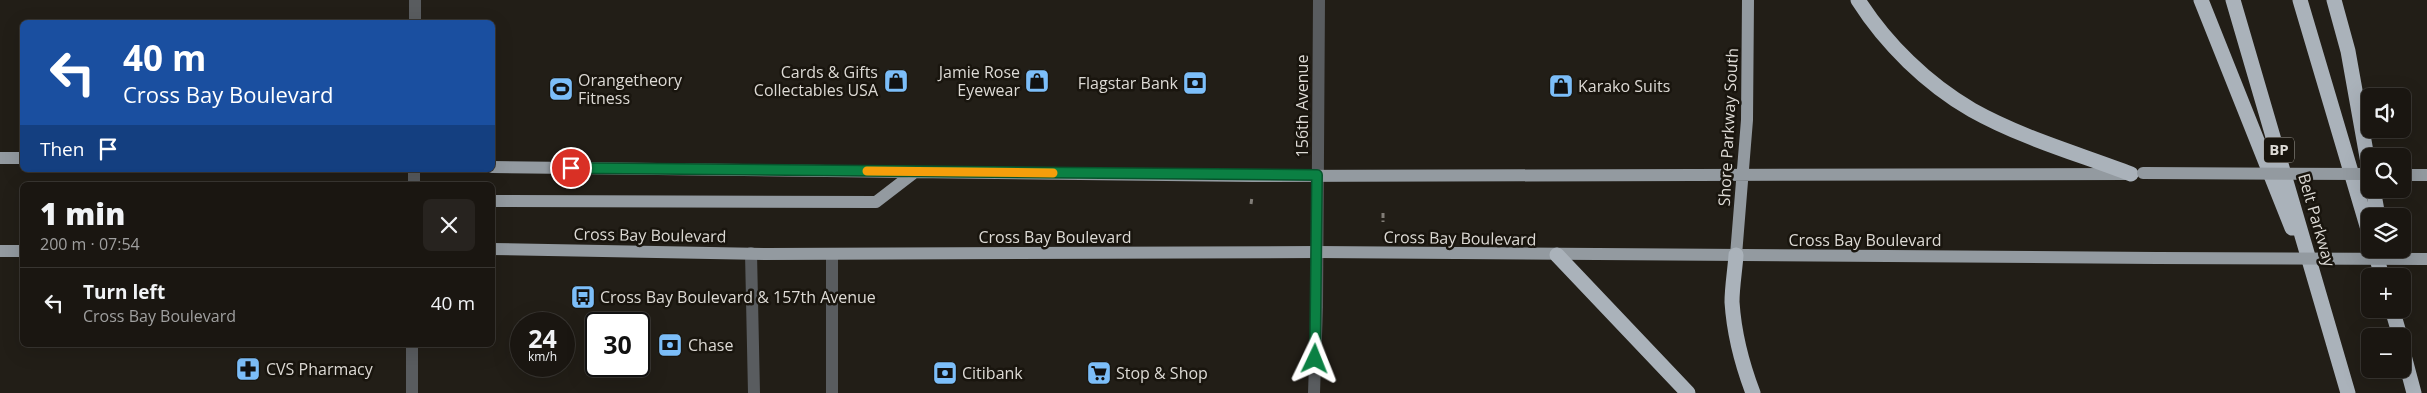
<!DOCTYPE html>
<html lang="en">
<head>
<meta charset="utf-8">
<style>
  :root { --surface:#1a1611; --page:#27231f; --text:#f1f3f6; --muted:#9f9f9f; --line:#383531 }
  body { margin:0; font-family:"Open Sans",sans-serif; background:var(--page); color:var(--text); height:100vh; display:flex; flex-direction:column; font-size:19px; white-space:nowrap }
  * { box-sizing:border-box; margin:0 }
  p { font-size:16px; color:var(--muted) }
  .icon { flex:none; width:28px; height:28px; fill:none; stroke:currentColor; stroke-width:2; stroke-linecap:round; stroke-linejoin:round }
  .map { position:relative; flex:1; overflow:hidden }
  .drawer { position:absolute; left:20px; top:182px; width:475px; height:165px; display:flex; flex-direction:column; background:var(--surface); border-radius:8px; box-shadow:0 5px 20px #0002,0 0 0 1px var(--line) }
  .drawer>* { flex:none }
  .banner { position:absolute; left:20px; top:20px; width:475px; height:152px; border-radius:8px; box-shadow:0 5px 20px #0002,0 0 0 1px var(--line); background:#1a4fa0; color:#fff; overflow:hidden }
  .buttons { position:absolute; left:2361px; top:88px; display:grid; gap:10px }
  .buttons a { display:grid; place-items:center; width:50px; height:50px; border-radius:8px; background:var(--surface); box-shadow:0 5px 20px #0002,0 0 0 1px var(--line); font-size:25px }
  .speed { position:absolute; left:510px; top:312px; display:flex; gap:10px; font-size:25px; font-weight:700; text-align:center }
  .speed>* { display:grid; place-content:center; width:65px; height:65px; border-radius:50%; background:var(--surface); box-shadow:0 5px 20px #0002,0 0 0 1px var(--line); line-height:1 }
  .speed small { font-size:12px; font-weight:400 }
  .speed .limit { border:2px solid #111; border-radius:8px; background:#fff; color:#111 }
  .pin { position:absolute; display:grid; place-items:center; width:42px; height:42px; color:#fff; margin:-21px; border:2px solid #fff; border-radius:50%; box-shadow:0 1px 5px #0007 }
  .me { position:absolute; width:55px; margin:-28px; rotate:2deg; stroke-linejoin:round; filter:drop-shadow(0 0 4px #0008) }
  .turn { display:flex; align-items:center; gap:18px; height:105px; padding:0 20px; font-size:22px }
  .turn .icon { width:65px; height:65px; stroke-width:2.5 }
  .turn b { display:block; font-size:35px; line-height:42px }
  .then { display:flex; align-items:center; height:48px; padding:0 20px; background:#0003; gap:10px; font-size:19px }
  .round { display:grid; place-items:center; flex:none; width:52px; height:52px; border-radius:8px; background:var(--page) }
  .headline { display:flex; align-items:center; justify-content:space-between; height:85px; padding:0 20px }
  h1 { font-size:30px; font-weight:800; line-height:38px }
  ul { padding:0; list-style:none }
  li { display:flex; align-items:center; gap:15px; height:70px; padding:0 20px; border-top:1px solid var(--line) }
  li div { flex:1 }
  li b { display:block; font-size:19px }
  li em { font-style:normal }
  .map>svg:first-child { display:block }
</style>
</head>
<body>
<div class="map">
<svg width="2427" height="393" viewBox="0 0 2427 393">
  <rect width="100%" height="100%" fill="#221e17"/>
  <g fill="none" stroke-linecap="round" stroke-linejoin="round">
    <path stroke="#817d77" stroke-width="3" stroke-dasharray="5 2.5" stroke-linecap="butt" d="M 1251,204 L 1252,197
      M 1383,213 L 1383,222"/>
    <path stroke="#595c5f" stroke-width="12" d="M 751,253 L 754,393
      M 832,393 L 832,254"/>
    <path stroke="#595c5f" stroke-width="12" d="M 415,22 L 415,0
      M 414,185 L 414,170
      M 412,393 L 412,345
      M 1314,393 L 1317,307 L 1319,0"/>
    <path stroke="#939aa0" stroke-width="12" d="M 0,158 L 22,158
      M 492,167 L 1252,176 L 2125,174
      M 2402,175 L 2427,175
      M 492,201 L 876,202 L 915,172
      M 492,249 L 766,254 L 1317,252 L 2157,258
      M 0,251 L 22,251
      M 1736,255 L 1747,120 L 1748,0"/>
    <path stroke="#aab2ba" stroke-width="15" d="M 1858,0 C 1886,44 1927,84 1972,110 C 2022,138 2079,154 2131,174
      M 2201,0 L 2292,228
      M 2233,0 L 2348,393
      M 2300,0 L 2370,236
      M 2334,0 L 2348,51 L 2370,174
      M 2373,189 L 2378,216
      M 2374,249 L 2382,276
      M 1557,255 L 1688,393
      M 1736,255 C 1735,270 1732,287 1732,302 C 1734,333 1742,364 1753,393
      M 2392,309 L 2400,336
      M 2402,348 L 2414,393"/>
    <path stroke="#939aa0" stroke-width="12" d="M 2143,173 L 2370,174
      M 2157,258 L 2427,259"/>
  </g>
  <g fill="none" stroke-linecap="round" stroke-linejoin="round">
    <defs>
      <path id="route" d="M 571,168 L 1317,175 L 1315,359"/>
    </defs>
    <use href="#route" stroke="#07532c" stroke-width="12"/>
    <use href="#route" stroke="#0b8043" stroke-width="9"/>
    <path stroke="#f59e0b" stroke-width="9" d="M 867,171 L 1053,173"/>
  </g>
  <defs>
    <symbol id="shop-square" viewBox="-11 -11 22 22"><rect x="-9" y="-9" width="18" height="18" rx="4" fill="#7cbef9" stroke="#19150e"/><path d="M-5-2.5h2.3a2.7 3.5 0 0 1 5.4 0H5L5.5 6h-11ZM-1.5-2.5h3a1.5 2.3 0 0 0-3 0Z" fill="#111"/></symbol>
    <symbol id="bank-square" viewBox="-11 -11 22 22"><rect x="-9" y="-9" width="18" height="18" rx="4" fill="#7cbef9" stroke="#19150e"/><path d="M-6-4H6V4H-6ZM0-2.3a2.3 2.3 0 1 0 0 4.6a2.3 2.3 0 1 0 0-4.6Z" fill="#111"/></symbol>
    <symbol id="stadium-square" viewBox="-11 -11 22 22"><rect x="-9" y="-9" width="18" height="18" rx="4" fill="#7cbef9" stroke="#19150e"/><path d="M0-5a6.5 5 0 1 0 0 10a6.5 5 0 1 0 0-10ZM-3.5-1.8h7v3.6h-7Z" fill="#111"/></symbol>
    <symbol id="bus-square" viewBox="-11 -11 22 22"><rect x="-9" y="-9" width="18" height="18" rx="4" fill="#7cbef9" stroke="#19150e"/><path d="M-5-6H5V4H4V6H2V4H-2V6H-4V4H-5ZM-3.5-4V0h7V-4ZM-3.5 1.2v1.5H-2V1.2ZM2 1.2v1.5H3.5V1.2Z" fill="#111"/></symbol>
    <symbol id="pharmacy-square" viewBox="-11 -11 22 22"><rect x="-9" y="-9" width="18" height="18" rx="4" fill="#7cbef9" stroke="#19150e"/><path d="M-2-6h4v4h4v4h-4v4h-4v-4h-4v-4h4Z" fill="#111"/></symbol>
    <symbol id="supermarket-square" viewBox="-11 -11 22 22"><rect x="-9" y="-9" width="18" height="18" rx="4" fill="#7cbef9" stroke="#19150e"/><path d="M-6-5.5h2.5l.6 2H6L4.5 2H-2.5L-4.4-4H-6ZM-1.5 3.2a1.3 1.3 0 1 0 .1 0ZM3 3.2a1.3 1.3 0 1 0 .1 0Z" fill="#111"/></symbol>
  </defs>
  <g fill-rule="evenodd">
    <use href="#shop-square" x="882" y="67" width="28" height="28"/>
    <use href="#shop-square" x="1023" y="67" width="28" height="28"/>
    <use href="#bank-square" x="1181" y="69" width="28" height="28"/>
    <use href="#shop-square" x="1547" y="72" width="28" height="28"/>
    <use href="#stadium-square" x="547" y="75" width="28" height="28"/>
    <use href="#bus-square" x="569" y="283" width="28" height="28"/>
    <use href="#bank-square" x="656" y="331" width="28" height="28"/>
    <use href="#pharmacy-square" x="234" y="355" width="28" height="28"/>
    <use href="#bank-square" x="931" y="359" width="28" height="28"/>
    <use href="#supermarket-square" x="1085" y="359" width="28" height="28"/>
  </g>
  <g text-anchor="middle" stroke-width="5" stroke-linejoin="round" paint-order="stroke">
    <rect fill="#19150e" stroke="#a29f99" stroke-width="1" x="2264" y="137.5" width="30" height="25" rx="4"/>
    <g font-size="15" font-weight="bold" fill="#dddad5">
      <text x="2279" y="155">BP</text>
    </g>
    <g font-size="16" fill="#dddad5" stroke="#19150e" text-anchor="start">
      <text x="878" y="78" text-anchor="end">Cards &amp; Gifts<tspan x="878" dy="18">Collectables USA</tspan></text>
      <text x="1020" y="78" text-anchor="end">Jamie Rose<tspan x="1020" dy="18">Eyewear</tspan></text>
      <text x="578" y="86">Orangetheory<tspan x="578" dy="18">Fitness</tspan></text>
      <text x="1178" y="89" text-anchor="end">Flagstar Bank</text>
      <text x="1578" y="92">Karako Suits</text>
      <text x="600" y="303">Cross Bay Boulevard &amp; 157th Avenue</text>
      <text x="688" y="351">Chase</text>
      <text x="266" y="375">CVS Pharmacy</text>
      <text x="962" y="379">Citibank</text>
      <text x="1116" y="379">Stop &amp; Shop</text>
    </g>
    <g font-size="16" fill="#dddad5" stroke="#19150e">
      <text transform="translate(1302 106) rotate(-90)" y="6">156th Avenue</text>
      <text transform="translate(1728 127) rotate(-87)" y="6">Shore Parkway South</text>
      <text transform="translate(2317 220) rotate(74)" y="6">Belt Parkway</text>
      <text transform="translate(650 235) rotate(1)" y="6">Cross Bay Boulevard</text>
      <text x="1055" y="243">Cross Bay Boulevard</text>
      <text transform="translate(1460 238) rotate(1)" y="6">Cross Bay Boulevard</text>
      <text x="1865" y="246">Cross Bay Boulevard</text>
    </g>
  </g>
</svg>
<div class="buttons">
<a><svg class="icon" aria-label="sound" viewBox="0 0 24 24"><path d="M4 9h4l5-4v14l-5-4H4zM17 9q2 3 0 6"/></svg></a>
<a><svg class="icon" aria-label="search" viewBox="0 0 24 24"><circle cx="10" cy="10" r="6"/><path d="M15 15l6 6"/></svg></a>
<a><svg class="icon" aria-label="layers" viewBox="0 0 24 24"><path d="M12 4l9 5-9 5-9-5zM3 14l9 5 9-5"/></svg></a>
<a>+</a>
<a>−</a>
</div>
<div class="speed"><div>24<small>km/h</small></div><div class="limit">30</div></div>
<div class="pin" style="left:571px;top:168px;background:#d93025"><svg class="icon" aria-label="arrive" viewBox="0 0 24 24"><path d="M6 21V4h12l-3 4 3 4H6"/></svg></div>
<svg class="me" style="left:1315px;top:359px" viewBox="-20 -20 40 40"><path d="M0-17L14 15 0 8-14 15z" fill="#0b8043" stroke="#fff" stroke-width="4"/></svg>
<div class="banner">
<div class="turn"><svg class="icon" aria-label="left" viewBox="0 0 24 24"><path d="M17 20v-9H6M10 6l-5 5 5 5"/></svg><div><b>40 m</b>Cross Bay Boulevard</div></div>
<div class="then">Then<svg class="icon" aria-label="arrive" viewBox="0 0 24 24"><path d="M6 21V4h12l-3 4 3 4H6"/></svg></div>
</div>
<section class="drawer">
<div class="headline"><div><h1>1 min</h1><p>200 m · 07:54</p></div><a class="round"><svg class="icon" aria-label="close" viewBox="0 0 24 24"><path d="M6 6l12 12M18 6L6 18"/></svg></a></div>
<ul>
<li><svg class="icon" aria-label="left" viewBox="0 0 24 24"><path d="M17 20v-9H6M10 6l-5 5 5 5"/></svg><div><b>Turn left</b><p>Cross Bay Boulevard</p></div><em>40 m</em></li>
</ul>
</section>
</div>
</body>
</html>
